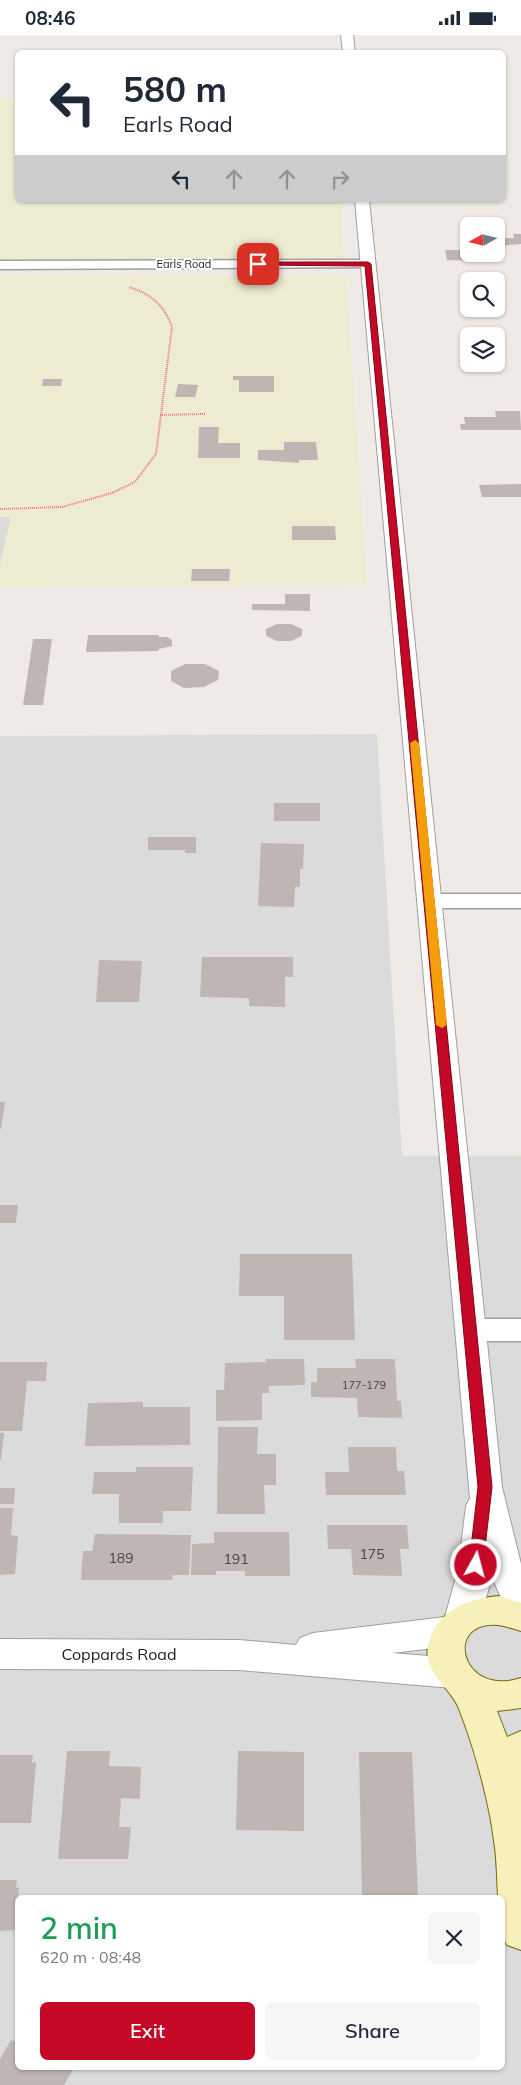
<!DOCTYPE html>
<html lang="en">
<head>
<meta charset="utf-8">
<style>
  :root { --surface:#fff; --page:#f6f6f7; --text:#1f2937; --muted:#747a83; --accent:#c50826 }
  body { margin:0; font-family:Mulish,sans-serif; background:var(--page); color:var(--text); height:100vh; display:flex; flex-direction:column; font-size:19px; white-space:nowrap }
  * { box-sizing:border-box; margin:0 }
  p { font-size:16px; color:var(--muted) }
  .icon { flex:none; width:28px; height:28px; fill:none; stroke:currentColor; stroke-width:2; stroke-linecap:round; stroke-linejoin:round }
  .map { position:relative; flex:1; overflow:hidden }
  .drawer { position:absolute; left:15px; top:1860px; width:490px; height:175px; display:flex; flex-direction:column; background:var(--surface); border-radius:8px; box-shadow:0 1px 4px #0004 }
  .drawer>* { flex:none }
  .top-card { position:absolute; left:15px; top:15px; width:491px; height:152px; border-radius:8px; box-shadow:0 1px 4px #0004; background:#fff; color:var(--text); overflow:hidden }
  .needle { width:32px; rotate:262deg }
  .buttons { position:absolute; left:460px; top:182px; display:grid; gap:10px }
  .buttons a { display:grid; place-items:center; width:45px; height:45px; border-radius:8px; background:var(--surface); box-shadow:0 1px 4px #0004; font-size:25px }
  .pin { position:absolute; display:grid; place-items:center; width:42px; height:42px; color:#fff; margin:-21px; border-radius:10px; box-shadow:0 2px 8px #0006 }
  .me { position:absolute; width:55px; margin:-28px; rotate:7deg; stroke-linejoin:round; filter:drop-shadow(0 0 4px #0008) }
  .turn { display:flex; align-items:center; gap:18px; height:105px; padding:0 25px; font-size:22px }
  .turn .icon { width:65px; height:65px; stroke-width:2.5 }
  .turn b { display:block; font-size:35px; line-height:42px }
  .lanes { display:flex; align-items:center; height:48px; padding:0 25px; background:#0003; justify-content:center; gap:25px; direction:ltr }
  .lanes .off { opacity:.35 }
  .round { display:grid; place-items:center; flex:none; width:52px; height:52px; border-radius:8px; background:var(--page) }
  .summary { display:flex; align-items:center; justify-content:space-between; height:85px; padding:0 25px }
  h1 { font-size:30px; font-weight:600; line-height:38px; color:#1e9e55 }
  .cta { display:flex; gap:10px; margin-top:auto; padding:10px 25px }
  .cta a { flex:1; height:58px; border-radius:8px; background:var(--accent); color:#fff; font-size:20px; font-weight:600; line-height:58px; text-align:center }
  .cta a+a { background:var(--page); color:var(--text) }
  .status { display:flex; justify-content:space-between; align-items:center; height:35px; padding:0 25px; background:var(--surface); direction:ltr }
  .status svg { height:14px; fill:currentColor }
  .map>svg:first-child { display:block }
</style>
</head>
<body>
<div class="status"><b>08:46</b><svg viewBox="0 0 49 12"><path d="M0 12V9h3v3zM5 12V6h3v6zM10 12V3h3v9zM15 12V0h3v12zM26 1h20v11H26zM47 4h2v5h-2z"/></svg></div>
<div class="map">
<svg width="521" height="2050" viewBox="0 0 521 2050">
  <rect width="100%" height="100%" fill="#efeae5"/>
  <path fill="#dcdbdc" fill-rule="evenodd" d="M 0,482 L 11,482 L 0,531 Z
    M 377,699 L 402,1121 L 521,1121 L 521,2050 L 0,2050 L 0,701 ZM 18,1862 L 502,1862 L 502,2032 L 18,2032 Z"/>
  <path fill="#edebd1" d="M 0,64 L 17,64 L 18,165 L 340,165 L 344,226 L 0,225 Z
    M 0,241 L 346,241 L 367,550 L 0,552 L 0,531 L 11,482 L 0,482 Z"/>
  <path fill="#bfb5b2" d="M 513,199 L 521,199 L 521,209 L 496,211 L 496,203 L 514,203 Z
    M 445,215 L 468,215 L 469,219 L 483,219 L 484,226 L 447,225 Z
    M 233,341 L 274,341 L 274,357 L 239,357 L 239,345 L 233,345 Z
    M 43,344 L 62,344 L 61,351 L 42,351 Z
    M 178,349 L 198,350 L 195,362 L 175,362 Z
    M 495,376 L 520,376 L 521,395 L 461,395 L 460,389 L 465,389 L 464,382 L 496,382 Z
    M 199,392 L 219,392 L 218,408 L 240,408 L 240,423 L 198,423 Z
    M 284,407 L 316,407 L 318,425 L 299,425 L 299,428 L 258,425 L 258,415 L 284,415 Z
    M 521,449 L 521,462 L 482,462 L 479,450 Z
    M 292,491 L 335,491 L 336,505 L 292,505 Z
    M 192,534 L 230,534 L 229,546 L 191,546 Z
    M 285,559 L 310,559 L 310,576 L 252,575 L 252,569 L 285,569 Z
    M 277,589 L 291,589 L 302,594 L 302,601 L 291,606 L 277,606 L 266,601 L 266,594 Z
    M 88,600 L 159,600 L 159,602 L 167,602 L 172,605 L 172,611 L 159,614 L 158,616 L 86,617 Z
    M 33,604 L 52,604 L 43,670 L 23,670 Z
    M 185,629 L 205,629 L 219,636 L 218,645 L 204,652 L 184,653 L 171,646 L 171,636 Z
    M 274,768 L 320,768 L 320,786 L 274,786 Z
    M 148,802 L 196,802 L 196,818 L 185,818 L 185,815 L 148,815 Z
    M 261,808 L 304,809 L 303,834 L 300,834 L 300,852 L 295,852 L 294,872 L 258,871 Z
    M 202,922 L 293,922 L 293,942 L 285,942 L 285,972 L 249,971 L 249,963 L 200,962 Z
    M 99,925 L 142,926 L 139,967 L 96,967 Z
    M 0,1067 L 5,1067 L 1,1094 L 0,1094 Z
    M 0,1170 L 18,1170 L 16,1188 L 0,1188 Z
    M 240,1219 L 352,1219 L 355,1305 L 284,1305 L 284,1261 L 239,1261 Z
    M 266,1324 L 304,1324 L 305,1350 L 269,1351 L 269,1358 L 262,1358 L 262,1385 L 216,1386 L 216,1355 L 224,1355 L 225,1328 L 266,1327 Z
    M 355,1324 L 395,1324 L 397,1366 L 401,1366 L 402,1383 L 358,1382 L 357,1363 L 311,1362 L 311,1347 L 317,1347 L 317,1333 L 356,1333 Z
    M 0,1327 L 47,1327 L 46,1346 L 27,1346 L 22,1396 L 0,1396 Z
    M 143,1367 L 143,1372 L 190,1372 L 190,1410 L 85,1411 L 88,1368 Z
    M 218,1392 L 258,1392 L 257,1419 L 276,1419 L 276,1450 L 264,1450 L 265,1479 L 217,1479 Z
    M 0,1398 L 4,1398 L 1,1425 L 0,1425 Z
    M 348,1412 L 396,1412 L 397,1436 L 404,1436 L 406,1460 L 326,1460 L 325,1437 L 349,1437 Z
    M 136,1432 L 193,1432 L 191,1476 L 163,1476 L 163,1488 L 119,1488 L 119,1459 L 92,1459 L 94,1437 L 136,1437 Z
    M 0,1453 L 15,1453 L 14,1469 L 0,1469 Z
    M 0,1473 L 13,1473 L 11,1500 L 18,1501 L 15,1539 L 0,1540 Z
    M 327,1490 L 407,1490 L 409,1514 L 400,1514 L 402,1541 L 353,1540 L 351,1514 L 328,1514 Z
    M 214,1497 L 289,1497 L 290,1541 L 245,1541 L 245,1536 L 216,1536 L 216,1540 L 191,1540 L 192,1509 L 214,1508 Z
    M 95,1499 L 191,1500 L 189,1540 L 173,1540 L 172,1545 L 81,1545 L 83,1516 L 92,1516 Z
    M 67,1716 L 110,1716 L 109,1731 L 141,1732 L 140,1764 L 121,1763 L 119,1792 L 131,1792 L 128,1824 L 58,1824 Z
    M 238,1716 L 304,1717 L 304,1796 L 236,1795 Z
    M 359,1717 L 412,1717 L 418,1862 L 362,1862 Z
    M 0,1720 L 33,1720 L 32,1728 L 36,1727 L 31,1788 L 0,1788 Z
    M 0,1845 L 17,1845 L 16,1853 L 19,1852 L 16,1895 L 0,1896 Z
    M 11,2005 L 18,2008 L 18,2032 L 74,2033 L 64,2050 L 0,2050 L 0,2024 Z"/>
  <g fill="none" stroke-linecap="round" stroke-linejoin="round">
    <defs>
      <path id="minor" d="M 368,225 L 373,226 L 375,229 L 373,232 L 0,234 L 0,226 Z
        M 430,859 L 521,859 L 521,873 L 430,873 L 422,871 L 418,866 L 422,861 Z
        M 471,1284 L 521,1284 L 521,1306 L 471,1306 L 460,1303 L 456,1295 L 460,1287 Z"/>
      <path id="tertiary" d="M 341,0 L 353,0 L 355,18 L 343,18 Z
        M 355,165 L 369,165 L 502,1452 L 521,1529 L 521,1583 L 508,1579 L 492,1542 L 480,1584 L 475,1594 L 469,1596 L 464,1606 L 451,1611 L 392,1618 L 453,1623 L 466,1627 L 471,1638 L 466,1649 L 453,1653 L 239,1635 L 0,1634 L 0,1604 L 239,1605 L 296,1610 L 300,1603 L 313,1598 L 445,1582 L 458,1535 L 466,1471 L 470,1463 Z"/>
      <path id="secondary" d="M 499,1561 L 521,1568 L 521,1596 C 514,1594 506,1591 498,1590 C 443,1585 460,1663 521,1643 L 521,1673 L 497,1676 L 507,1702 L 521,1696 L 521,1915 L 507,1910 L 502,1901 L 502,1862 L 498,1862 C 497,1844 497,1824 494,1806 C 489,1765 474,1712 459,1674 C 452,1653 423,1639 428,1612 C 435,1576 466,1564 499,1561 Z"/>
    </defs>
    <use href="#minor" stroke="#9f9f9f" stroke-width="3"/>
    <use href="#tertiary" stroke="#9f9f9f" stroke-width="2"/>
    <use href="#secondary" stroke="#726c09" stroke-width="2"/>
    <path stroke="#f47178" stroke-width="2" stroke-dasharray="1 1" stroke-linecap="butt" d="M 160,380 L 205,379
      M 0,474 L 62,472 L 112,458 L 135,447 L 156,419 L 172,292 C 164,270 151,259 129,252"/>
    <use href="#minor" fill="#fff" fill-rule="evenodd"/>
    <use href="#tertiary" fill="#fff" fill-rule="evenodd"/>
    <use href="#secondary" fill="#f7f0bb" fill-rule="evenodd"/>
  </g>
  <path fill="#c50826" stroke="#800519" d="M 258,227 L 368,227 L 371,229 L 492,1452 L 483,1530 L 481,1535 L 471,1535 L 469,1530 L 478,1452 L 365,231 L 255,230 Z"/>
  <path fill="#f59e0b" d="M 415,705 L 419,708 L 447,990 L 442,993 L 436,990 L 410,708 Z"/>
  <g text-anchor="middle" stroke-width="4" stroke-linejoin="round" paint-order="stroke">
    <g font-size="11" fill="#1e1e1e" stroke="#fff">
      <text x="184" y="233">Earls Road</text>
    </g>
    <g font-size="11" fill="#464443">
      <text x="364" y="1354">177-179</text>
    </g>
    <g font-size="14" fill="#464443">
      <text x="372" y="1524">175</text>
      <text x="121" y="1528">189</text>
      <text x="236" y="1529">191</text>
    </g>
    <g font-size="16" fill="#1e1e1e" stroke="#fff">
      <text x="119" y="1625">Coppards Road</text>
    </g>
  </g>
</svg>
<div class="buttons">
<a><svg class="needle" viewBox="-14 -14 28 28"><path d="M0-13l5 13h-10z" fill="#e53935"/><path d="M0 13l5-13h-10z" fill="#747a83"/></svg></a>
<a><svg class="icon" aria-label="search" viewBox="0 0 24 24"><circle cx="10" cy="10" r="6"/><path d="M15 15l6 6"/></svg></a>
<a><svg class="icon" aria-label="layers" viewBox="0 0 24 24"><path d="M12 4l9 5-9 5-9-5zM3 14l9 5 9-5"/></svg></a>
</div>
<div class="pin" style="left:258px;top:229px;background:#d93025"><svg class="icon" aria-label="arrive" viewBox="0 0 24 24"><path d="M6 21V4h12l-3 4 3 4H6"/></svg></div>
<svg class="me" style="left:476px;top:1530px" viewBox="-20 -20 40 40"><circle r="17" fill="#c50826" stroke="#fff" stroke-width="3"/><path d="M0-11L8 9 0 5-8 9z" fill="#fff"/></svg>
<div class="top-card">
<div class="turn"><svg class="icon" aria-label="left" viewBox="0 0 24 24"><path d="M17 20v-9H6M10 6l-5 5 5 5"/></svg><div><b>580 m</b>Earls Road</div></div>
<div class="lanes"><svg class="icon" aria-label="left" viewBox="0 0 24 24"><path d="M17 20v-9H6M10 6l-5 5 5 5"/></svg><svg class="icon off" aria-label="ahead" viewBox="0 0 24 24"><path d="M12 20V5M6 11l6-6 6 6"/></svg><svg class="icon off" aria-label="ahead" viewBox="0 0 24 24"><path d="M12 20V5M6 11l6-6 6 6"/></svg><svg class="icon off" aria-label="right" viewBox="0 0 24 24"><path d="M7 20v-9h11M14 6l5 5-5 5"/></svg></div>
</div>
<section class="drawer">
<div class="summary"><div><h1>2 min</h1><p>620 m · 08:48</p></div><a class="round"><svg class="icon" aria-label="close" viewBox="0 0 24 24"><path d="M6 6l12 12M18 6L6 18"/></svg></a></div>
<div class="cta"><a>Exit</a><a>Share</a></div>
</section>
</div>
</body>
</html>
